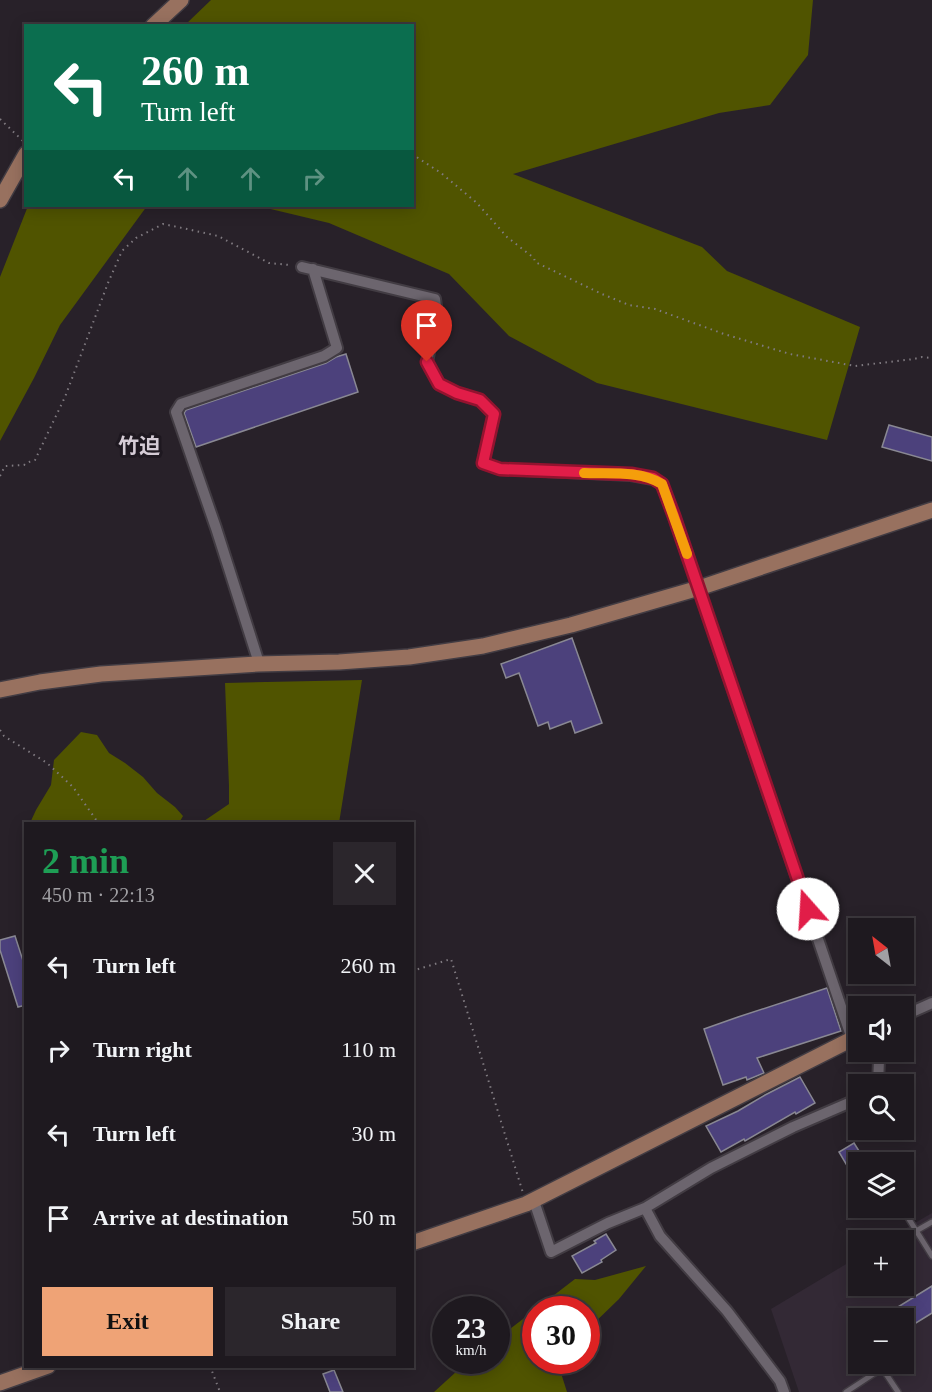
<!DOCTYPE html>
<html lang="en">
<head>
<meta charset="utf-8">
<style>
  :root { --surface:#1e191f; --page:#2b262c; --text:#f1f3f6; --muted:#a1a0a4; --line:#3c383d; --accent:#efa376 }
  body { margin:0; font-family:"Times New Roman","Noto Sans JP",serif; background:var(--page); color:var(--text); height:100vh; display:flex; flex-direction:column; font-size:22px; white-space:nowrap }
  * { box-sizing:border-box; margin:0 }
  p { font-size:20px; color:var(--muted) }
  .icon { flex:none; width:33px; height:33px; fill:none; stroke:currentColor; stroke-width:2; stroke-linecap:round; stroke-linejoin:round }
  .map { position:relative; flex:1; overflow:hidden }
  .side { position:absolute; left:24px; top:822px; width:390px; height:546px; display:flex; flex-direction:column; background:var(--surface); border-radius:0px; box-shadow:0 3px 15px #0003,0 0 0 2px var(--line) }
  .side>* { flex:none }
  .hud { position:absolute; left:24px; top:24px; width:390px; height:183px; border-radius:0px; box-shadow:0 3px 15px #0003,0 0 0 2px var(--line); background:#0b6e4f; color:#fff; overflow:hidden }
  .needle { width:39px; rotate:329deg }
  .controls { position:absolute; left:848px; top:918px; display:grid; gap:12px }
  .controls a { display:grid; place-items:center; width:66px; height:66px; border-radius:0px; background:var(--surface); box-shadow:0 3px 15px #0003,0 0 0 2px var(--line); font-size:30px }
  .speed { position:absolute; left:432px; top:1296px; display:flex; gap:12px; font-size:30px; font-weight:700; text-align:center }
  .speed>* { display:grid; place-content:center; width:78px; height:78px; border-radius:50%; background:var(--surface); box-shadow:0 3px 15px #0003,0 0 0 2px var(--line); line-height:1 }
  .speed small { font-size:15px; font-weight:400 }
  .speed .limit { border:9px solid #d22; background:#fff; color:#111 }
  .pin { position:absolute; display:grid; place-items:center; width:51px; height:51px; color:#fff; margin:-62px -26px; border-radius:50% 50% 50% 0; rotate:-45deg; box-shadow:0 0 6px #0007 }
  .pin .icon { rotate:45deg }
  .me { position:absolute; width:66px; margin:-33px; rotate:341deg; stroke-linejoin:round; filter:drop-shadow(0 0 4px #0008) }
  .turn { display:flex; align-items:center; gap:21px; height:126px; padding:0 18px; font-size:27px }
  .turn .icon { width:78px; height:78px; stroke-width:2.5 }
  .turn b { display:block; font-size:42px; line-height:51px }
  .lanes { display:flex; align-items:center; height:57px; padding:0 18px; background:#0003; justify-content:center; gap:30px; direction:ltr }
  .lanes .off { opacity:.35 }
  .round { display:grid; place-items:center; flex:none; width:63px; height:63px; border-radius:0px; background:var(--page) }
  .headline { display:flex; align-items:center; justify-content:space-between; height:102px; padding:0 18px }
  h1 { font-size:36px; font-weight:700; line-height:45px; color:#1e9e55 }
  .button { display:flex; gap:12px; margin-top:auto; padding:12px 18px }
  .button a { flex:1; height:69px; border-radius:0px; background:var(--accent); color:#111; font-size:24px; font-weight:700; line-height:69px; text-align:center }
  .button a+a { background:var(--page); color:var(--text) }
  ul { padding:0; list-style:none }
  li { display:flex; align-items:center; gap:18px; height:84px; padding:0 18px }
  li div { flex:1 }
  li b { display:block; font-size:22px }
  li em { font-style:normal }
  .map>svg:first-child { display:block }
</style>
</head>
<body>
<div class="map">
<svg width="932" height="1392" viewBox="0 0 932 1392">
  <rect width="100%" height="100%" fill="#282129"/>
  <path fill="#332935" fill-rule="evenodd" d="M 932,1213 L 932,1392 L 799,1392 L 771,1309 L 858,1257 L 858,1286 L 903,1286 L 903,1240 L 886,1240 ZM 858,1318 L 903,1318 L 903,1364 L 858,1364 Z"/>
  <path fill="#505400" d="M 211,0 L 813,0 L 808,55 L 770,105 L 719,113 L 513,174 L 702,247 L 727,271 L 860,327 L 827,440 L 597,383 L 509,336 L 449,274 L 329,223 L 258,206 L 412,206 L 412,26 L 185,25 Z
    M 28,206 L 147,206 L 60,325 L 34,378 L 0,441 L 0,277 Z
    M 362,680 L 339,823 L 201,823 L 229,804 L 229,786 L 225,683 Z
    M 81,732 L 97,735 L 109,753 L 125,763 L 143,777 L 157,793 L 175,807 L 183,816 L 179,823 L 30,823 L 36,810 L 51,785 L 54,760 Z
    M 646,1266 L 619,1299 L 587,1330 L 586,1310 L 536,1310 L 536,1360 L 567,1361 L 561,1373 L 567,1392 L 434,1392 L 468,1361 L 496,1360 L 497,1339 L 575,1279 L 595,1280 Z"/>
  <path fill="#4c417c" stroke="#898893" stroke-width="1.5" d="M 346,354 L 358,392 L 196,447 L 184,413 L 186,410 L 326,363 L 336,357 Z
    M 889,425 L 932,437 L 932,461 L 882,447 Z
    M 572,638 L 602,723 L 575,733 L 571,721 L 550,729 L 548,722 L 538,726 L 519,673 L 506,678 L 501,664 Z
    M 15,936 L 26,970 L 26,1005 L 18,1007 L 0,950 L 0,940 Z
    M 827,988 L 841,1031 L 757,1058 L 764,1073 L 747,1080 L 746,1077 L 723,1085 L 704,1029 L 738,1017 Z
    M 800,1077 L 815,1103 L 796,1114 L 795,1112 L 745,1141 L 744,1139 L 721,1152 L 706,1126 L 738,1111 L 765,1095 Z
    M 854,1143 L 864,1159 L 849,1169 L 839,1152 Z
    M 606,1234 L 616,1250 L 601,1260 L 602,1262 L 582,1273 L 572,1256 L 596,1243 L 594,1241 Z
    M 932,1286 L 932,1313 L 903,1331 L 903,1318 L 880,1318 Z
    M 334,1370 L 343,1392 L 330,1392 L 323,1374 Z"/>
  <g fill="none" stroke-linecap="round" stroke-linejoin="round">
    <defs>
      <path id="lane" d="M 902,1208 L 932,1256
        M 916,1231 L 932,1222
        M 846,1392 L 878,1371 L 884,1371 L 898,1392"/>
      <path id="street" d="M 302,267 L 435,299 L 437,313 L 427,362 L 439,384 L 457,393 L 480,400 L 494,414 L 483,463 L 500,469 L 631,475 L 653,479 L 662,484 L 674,516 L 852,1039
        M 259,663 L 216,528 L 176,412 L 181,404 L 324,356 L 337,348 L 313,269
        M 903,1016 L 932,1003
        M 877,1052 L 879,1060 L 878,1084
        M 534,1201 L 551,1252 L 608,1223 L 645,1208
        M 784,1392 L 780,1381 L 727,1311 L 660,1236 L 645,1208 L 711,1168 L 793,1127 L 858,1099"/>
      <path id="secondary" d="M 153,26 L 181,0
        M 0,200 L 26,154
        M 0,690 L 40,682 L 101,674 L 258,664 L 339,662 L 409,657 L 483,646 L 571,625 L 699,588 L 932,510
        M 412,1243 L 526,1204 L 858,1036
        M 0,1383 L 48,1366"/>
    </defs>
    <use href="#lane" stroke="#423c43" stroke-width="8"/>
    <use href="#street" stroke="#423c43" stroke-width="14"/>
    <use href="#secondary" stroke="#423c43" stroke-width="18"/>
    <path stroke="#807b81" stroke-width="2" stroke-dasharray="1.5 4.5" stroke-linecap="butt" d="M 0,119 L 23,141
      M 412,154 L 441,173 L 477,203 L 507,237 L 534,258 L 535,262 L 602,294 L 629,305 L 655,309 L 724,334 L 790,354 L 855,366 L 914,359 L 922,357 L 932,358
      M 0,476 L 5,466 L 24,465 L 26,463 L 35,460 L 65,397 L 108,283 L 122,251 L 136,238 L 163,224 L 187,229 L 218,236 L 269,263 L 290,265
      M 0,730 L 4,736 L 47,763 L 73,787 L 99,824
      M 412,971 L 451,959 L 523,1193
      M 210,1366 L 220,1392"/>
    <use href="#lane" stroke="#6c656e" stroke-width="5"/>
    <use href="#street" stroke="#6c656e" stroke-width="10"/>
    <use href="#secondary" stroke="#98715f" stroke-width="15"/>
  </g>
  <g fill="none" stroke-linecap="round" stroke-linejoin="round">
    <defs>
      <path id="route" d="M 427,362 L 439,384 L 457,393 L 480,400 L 494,414 L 483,463 L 500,469 L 631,474 L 653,478 L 662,484 L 674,516 L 808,909"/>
    </defs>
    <use href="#route" stroke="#92132f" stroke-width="15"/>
    <use href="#route" stroke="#e11d48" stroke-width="10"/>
    <path stroke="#f59e0b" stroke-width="10" d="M 584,473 C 609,474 640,470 662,484 L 687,554"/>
  </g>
  <g text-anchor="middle" stroke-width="6" stroke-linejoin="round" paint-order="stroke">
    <g font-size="21" font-weight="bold" fill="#d5ccd6" stroke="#1e1820">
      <text x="139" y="453">竹迫</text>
    </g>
  </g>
</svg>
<div class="controls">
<a><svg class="needle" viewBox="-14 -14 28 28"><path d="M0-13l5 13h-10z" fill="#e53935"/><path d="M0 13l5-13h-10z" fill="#a1a0a4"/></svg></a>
<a><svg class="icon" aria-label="sound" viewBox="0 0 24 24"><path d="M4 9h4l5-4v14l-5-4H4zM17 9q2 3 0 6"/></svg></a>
<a><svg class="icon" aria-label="search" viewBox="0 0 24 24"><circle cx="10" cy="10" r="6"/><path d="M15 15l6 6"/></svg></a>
<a><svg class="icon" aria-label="layers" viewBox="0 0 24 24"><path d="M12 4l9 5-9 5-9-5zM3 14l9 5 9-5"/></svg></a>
<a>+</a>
<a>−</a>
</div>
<div class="speed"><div>23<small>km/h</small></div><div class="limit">30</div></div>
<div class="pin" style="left:427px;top:362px;background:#d93025"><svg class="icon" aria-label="arrive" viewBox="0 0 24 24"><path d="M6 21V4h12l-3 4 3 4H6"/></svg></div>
<svg class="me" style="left:808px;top:909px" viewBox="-20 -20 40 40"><circle r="19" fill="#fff"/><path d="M0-13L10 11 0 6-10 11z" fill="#e11d48"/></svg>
<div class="hud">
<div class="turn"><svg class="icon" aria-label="left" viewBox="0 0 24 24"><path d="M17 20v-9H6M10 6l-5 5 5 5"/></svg><div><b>260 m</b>Turn left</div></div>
<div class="lanes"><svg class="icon" aria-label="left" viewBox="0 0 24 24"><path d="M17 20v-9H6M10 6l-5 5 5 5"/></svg><svg class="icon off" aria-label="ahead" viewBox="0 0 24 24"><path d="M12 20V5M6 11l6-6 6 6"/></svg><svg class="icon off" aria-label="ahead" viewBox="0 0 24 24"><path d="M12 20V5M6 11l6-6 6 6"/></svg><svg class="icon off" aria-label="right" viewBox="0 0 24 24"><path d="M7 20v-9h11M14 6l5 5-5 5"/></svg></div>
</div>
<section class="side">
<div class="headline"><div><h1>2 min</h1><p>450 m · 22:13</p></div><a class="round"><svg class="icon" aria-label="close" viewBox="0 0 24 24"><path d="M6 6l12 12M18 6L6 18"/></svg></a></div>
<ul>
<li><svg class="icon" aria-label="left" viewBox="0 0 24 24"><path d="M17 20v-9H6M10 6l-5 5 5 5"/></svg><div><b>Turn left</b></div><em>260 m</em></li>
<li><svg class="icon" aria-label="right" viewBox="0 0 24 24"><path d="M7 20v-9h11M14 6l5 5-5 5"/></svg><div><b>Turn right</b></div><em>110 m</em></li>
<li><svg class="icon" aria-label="left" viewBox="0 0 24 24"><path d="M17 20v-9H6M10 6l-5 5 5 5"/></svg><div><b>Turn left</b></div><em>30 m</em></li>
<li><svg class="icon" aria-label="arrive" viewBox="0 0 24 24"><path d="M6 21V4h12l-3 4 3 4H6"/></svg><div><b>Arrive at destination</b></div><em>50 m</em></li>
</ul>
<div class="button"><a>Exit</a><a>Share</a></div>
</section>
</div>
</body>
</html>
